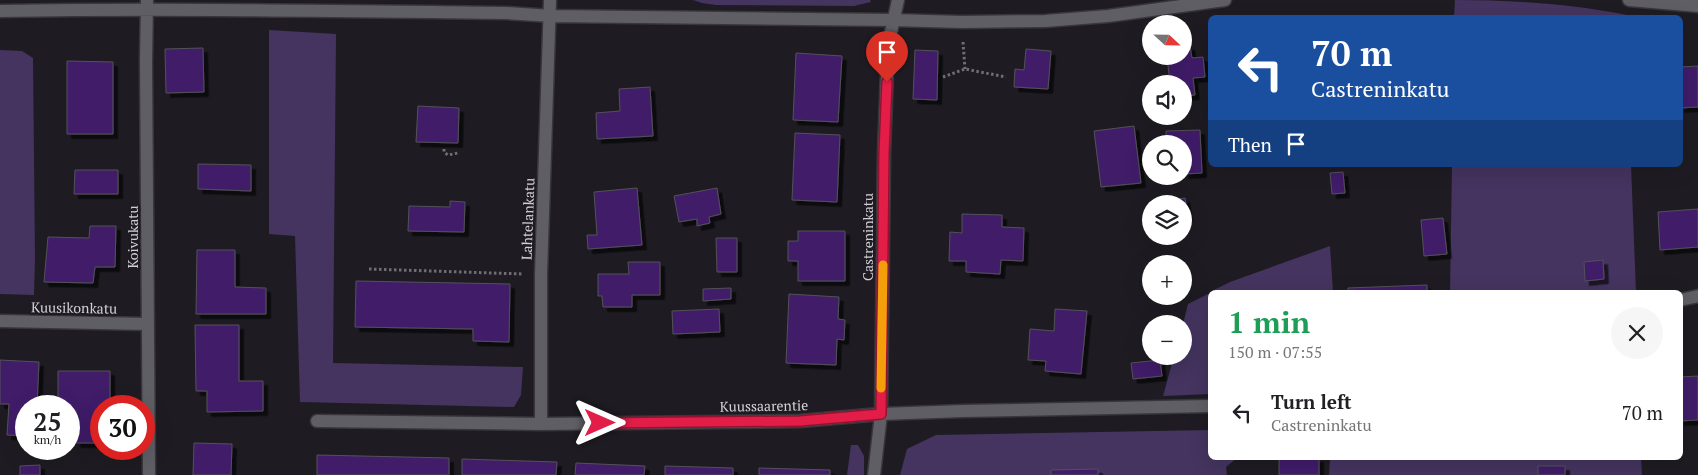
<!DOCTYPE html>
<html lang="en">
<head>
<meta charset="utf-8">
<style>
  :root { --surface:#fff; --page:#f6f6f6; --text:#202124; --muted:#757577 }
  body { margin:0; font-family:"PT Serif",serif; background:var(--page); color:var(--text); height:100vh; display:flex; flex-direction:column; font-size:19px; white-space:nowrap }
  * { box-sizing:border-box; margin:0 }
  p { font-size:16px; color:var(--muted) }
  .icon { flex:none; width:28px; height:28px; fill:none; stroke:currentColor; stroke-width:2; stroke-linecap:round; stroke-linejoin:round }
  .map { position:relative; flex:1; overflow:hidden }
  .details { position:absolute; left:1208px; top:290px; width:475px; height:170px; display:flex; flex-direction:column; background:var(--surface); border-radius:8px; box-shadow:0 5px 20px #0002 }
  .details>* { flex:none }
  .guide { position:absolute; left:1208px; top:15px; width:475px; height:152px; border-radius:8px; box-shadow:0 5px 20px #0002; background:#1a4fa0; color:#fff; overflow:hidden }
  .needle { width:32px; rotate:112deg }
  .controls { position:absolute; left:1142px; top:15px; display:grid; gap:10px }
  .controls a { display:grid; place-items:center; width:50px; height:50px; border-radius:50%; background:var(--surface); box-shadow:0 5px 20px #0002; font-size:25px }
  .speed { position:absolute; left:15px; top:395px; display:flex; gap:10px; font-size:25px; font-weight:700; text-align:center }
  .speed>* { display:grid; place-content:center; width:65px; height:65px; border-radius:50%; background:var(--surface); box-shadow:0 5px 20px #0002; line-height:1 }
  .speed small { font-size:12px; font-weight:400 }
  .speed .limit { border:8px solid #d22; background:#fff; color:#111 }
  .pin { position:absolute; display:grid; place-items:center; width:42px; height:42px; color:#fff; margin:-51px -21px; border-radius:50% 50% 50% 0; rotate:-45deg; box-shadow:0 0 5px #0007 }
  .pin .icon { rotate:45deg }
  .me { position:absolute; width:55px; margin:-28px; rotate:90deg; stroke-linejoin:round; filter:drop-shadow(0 0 4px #0008) }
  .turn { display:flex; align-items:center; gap:18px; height:105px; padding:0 20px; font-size:22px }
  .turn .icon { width:65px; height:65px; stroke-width:2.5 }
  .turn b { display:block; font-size:35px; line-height:42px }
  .then { display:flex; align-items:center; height:48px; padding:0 20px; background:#0003; gap:10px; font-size:19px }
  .round { display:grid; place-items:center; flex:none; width:52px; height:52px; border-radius:26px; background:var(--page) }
  .summary { display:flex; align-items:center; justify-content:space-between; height:85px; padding:0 20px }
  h1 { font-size:30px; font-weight:700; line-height:38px; color:#1e9e55 }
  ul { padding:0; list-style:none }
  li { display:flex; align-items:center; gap:15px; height:75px; padding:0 20px }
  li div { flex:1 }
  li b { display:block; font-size:19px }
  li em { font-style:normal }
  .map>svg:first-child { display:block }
</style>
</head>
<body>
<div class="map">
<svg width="1698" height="475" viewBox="0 0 1698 475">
  <defs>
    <filter id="shadow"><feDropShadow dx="4.5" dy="4.5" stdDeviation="0" flood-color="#0009"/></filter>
  </defs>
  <rect width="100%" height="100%" fill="#1e1c22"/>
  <path fill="#44345f" d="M 693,0 L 870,0 L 871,2 L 854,6 L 716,5 L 702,3 Z
    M 1455,0 C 1512,0 1571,4 1627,15 L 1627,17 L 1454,17 Z
    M 269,30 L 336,34 L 333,363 L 523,367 L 521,395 L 514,407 L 300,402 L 295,236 L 269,234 Z
    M 0,50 L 22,51 L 33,58 L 35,258 L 34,295 L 0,294 Z
    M 1452,165 L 1631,165 L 1636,292 L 1450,292 Z
    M 1330,246 L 1333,292 L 1210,292 L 1230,282 Z
    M 1210,293 L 1210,394 L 1163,396 L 1174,356 L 1184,356 L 1183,324 L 1188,304 Z
    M 1210,430 L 1210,458 L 1237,458 L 1226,467 L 1227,475 L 900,475 L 907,449 L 936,435 Z
    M 851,445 L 858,445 L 864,456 L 864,475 L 847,475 Z
    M 1330,458 L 1641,458 L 1642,475 L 1329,475 Z"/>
  <path fill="#401e69" stroke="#535158" filter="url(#shadow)" d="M 1184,46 L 1190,46 L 1192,58 L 1203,57 L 1205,77 L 1193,78 L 1195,95 L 1184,96 L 1184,84 L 1170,84 L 1167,56 L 1184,56 Z
    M 203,48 L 204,92 L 166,93 L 165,49 Z
    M 1026,49 L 1051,51 L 1048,89 L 1014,87 L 1015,69 L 1024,70 Z
    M 915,50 L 938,51 L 937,100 L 913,99 Z
    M 796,53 L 842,56 L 838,122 L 793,120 Z
    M 67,61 L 113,62 L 113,134 L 67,134 Z
    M 1698,66 L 1698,107 L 1680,108 L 1680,67 Z
    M 650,87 L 653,136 L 597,139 L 596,113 L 620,111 L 619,89 Z
    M 418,106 L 459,108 L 458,143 L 416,142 Z
    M 1134,126 L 1141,183 L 1101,187 L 1094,131 Z
    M 1200,130 L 1202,173 L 1184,174 L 1184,144 L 1166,144 L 1166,131 Z
    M 795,133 L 840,135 L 837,202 L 792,200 Z
    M 198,164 L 251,165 L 251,191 L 198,189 Z
    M 75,170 L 118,170 L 118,194 L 74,194 Z
    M 1343,172 L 1345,193 L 1332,194 L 1330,173 Z
    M 637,188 L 642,245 L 588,249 L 587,235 L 597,235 L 594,192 Z
    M 717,188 L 721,214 L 709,217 L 710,223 L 697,226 L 697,219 L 679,222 L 674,196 Z
    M 1185,198 L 1188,216 L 1184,217 L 1184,204 L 1171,204 L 1171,200 Z
    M 450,201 L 465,202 L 464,232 L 408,231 L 409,206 L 450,207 Z
    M 1698,209 L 1698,247 L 1660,250 L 1658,212 Z
    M 962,214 L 1002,215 L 1002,227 L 1024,228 L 1023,261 L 1001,260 L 1000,274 L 966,272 L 966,261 L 949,261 L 950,232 L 962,233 Z
    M 1443,218 L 1447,254 L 1424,256 L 1421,220 Z
    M 90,226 L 116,226 L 115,267 L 95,267 L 93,283 L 44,282 L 48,237 L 89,238 Z
    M 798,231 L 845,231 L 845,281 L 798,281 L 798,261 L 788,261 L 788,241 L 798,241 Z
    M 716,238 L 737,238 L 737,272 L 717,272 Z
    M 197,250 L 235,250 L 235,287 L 266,288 L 266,314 L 196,314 Z
    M 1603,260 L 1604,279 L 1585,281 L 1584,262 Z
    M 628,262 L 660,262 L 660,295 L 632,295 L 632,307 L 603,307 L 602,296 L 598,296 L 598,274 L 629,274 Z
    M 356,281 L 510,284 L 509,342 L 473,341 L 473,329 L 355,327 Z
    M 1427,285 L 1427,292 L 1348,292 L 1348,288 Z
    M 731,288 L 731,299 L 703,301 L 703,289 Z
    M 789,294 L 839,297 L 838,319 L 845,320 L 844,340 L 837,339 L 836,365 L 786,363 Z
    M 719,309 L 720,332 L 673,334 L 672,311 Z
    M 1055,309 L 1087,311 L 1081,374 L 1045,371 L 1046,361 L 1028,360 L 1030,329 L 1054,331 Z
    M 195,325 L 239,325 L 239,381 L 263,381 L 263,411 L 207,412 L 207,391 L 196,391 Z
    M 0,360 L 39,362 L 37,406 L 26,406 L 26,436 L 7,435 L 9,404 L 0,404 Z
    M 1160,360 L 1162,376 L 1133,379 L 1131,363 Z
    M 58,371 L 110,371 L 110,406 L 101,406 L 101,443 L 76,443 L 76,411 L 69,411 L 69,406 L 58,406 Z
    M 1698,376 L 1698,420 L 1680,421 L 1680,377 Z
    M 194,443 L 232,444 L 231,475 L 193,475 Z
    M 317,455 L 449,458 L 449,475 L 317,475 Z
    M 1279,458 L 1319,458 L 1319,475 L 1279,475 Z
    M 462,459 L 557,462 L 556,475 L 462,475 Z
    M 576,463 L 645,466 L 644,475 L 575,475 Z
    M 40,465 L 40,475 L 20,475 L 20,466 Z
    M 665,466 L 733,468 L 733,475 L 665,475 Z
    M 1538,466 L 1565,466 L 1565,475 L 1538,475 Z
    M 759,468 L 830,470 L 830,475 L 759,475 Z
    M 1098,469 L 1098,475 L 1051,475 L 1051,470 Z"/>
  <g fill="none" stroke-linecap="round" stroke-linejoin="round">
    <defs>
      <path id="minor" d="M 147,0 L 146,62 L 149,474
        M 1629,0 L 1698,6
        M 0,11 C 169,8 337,11 506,13 L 551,16 L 893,20 L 962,22 L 1045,21 L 1108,16 L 1225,0
        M 1680,300 L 1698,296
        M 0,321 L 148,324
        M 317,421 L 541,424 L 800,421 L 881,414 L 963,411 L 1210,406
        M 541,424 L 541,274 L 550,0
        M 874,475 L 881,414 L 884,153 L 888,46 L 898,0"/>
    </defs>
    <use href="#minor" stroke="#38363b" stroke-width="15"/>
    <path stroke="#706e74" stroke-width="3" stroke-dasharray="2.5 2.5" stroke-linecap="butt" d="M 963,42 L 965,69
      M 943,77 L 965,69 L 1006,77
      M 444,149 L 444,152 L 448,155 L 458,153
      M 369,269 L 523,274"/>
    <use href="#minor" stroke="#605e65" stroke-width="12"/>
  </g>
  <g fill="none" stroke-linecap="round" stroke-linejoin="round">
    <defs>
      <path id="route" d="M 600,423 L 800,421 L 881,414 L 884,153 L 887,82"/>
    </defs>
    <use href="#route" stroke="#92132f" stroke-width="12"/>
    <use href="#route" stroke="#e11d48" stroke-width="9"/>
    <path stroke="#f59e0b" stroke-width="9" d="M 881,388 L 883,265"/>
  </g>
  <g text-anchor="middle" stroke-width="5" stroke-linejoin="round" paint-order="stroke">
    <g font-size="14" fill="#d2d0d5" stroke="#1e1c22">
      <text transform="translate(528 219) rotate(-88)" y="5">Lahtelankatu</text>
      <text transform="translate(133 237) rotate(-90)" y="5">Koivukatu</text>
      <text transform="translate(868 237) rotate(-90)" y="5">Castreninkatu</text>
      <text transform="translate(74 308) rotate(1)" y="5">Kuusikonkatu</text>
      <text transform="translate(764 406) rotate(-1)" y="5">Kuussaarentie</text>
    </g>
  </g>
</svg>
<div class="controls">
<a><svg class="needle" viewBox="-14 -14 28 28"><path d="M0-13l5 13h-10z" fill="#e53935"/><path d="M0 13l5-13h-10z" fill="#757577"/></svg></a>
<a><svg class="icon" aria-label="sound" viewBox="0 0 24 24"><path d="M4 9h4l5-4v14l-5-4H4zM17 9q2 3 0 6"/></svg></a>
<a><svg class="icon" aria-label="search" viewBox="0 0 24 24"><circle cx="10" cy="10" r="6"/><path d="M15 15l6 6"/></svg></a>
<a><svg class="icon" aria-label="layers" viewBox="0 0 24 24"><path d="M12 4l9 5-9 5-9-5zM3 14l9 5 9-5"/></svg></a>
<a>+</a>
<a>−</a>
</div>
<div class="speed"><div>25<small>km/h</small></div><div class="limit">30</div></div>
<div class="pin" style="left:887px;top:82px;background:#d93025"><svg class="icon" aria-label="arrive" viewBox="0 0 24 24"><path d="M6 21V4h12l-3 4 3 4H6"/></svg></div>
<svg class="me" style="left:600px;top:423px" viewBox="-20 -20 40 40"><path d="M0-17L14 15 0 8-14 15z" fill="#e11d48" stroke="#fff" stroke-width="4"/></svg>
<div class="guide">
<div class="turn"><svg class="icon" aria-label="left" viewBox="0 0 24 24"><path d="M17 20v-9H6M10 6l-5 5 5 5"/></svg><div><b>70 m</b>Castreninkatu</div></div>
<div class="then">Then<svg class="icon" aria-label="arrive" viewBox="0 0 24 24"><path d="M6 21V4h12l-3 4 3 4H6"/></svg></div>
</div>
<section class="details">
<div class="summary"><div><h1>1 min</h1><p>150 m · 07:55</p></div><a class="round"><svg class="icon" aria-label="close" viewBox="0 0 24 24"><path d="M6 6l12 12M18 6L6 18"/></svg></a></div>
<ul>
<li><svg class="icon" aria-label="left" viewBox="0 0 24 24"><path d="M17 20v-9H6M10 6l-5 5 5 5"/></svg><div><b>Turn left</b><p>Castreninkatu</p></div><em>70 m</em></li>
</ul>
</section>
</div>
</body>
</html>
